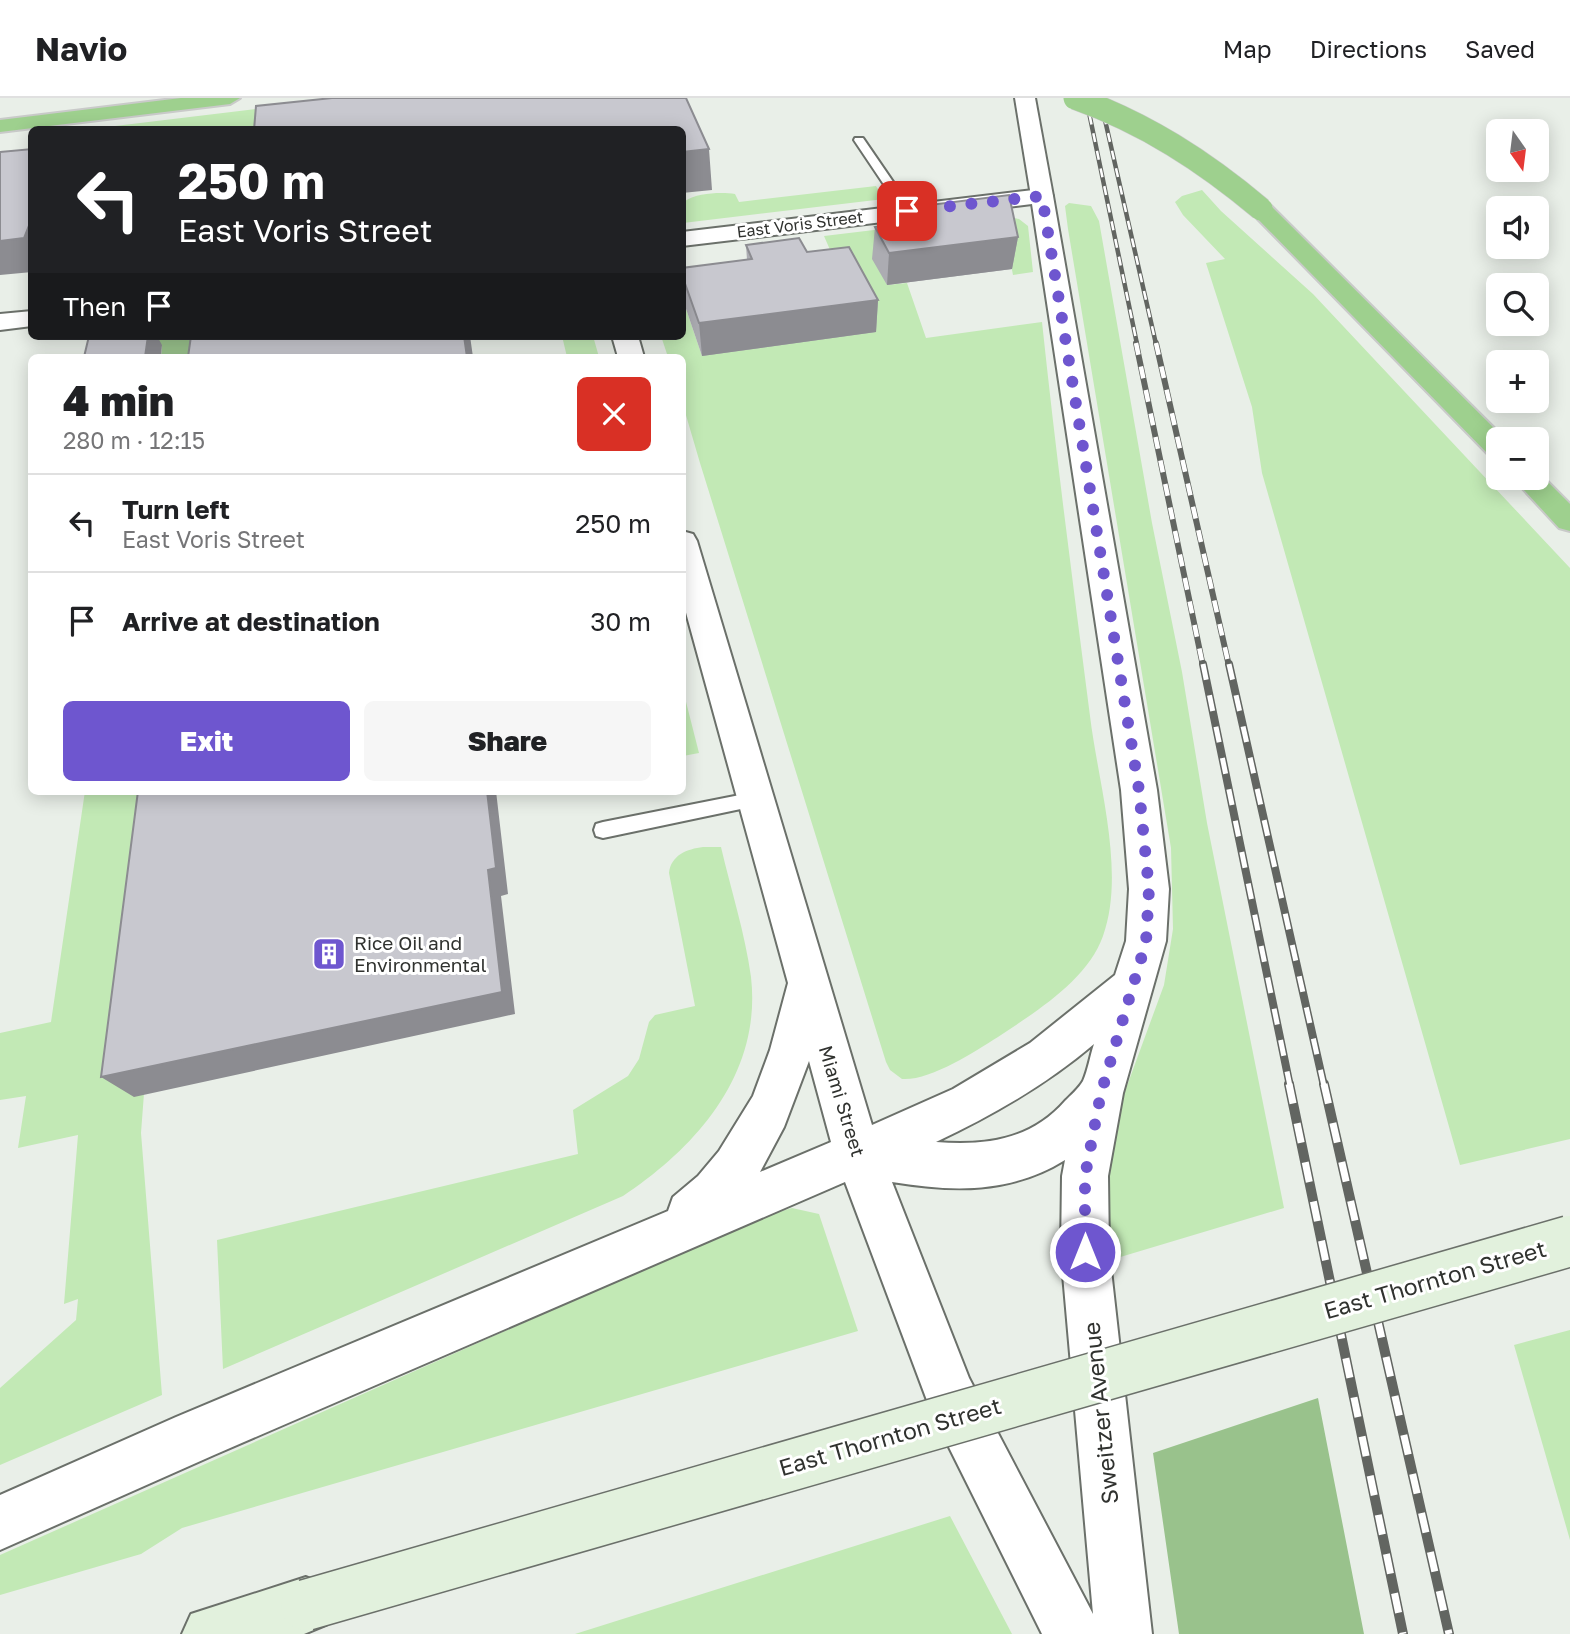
<!DOCTYPE html>
<html lang="en">
<head>
<meta charset="utf-8">
<style>
  :root { --surface:#fff; --page:#f6f6f6; --text:#202124; --muted:#757577; --line:#e0e0e0; --accent:#6e56cf }
  body { margin:0; font-family:"Golos Text",sans-serif; background:var(--page); color:var(--text); height:100vh; display:flex; flex-direction:column; font-size:26px; white-space:nowrap }
  * { box-sizing:border-box; margin:0 }
  p { font-size:23px; color:var(--muted) }
  .icon { flex:none; width:38px; height:38px; fill:none; stroke:currentColor; stroke-width:2; stroke-linecap:round; stroke-linejoin:round }
  .map { position:relative; flex:1; overflow:hidden }
  .drawer { position:absolute; left:28px; top:256px; width:658px; height:441px; display:flex; flex-direction:column; background:var(--surface); border-radius:10px; box-shadow:0 4px 18px #0003 }
  .drawer>* { flex:none }
  .guide { position:absolute; left:28px; top:28px; width:658px; height:214px; border-radius:10px; box-shadow:0 4px 18px #0003; background:#202124; color:#fff; overflow:hidden }
  .needle { width:46px; rotate:166deg }
  .controls { position:absolute; left:1486px; top:21px; display:grid; gap:14px }
  .controls a { display:grid; place-items:center; width:63px; height:63px; border-radius:10px; background:var(--surface); box-shadow:0 4px 18px #0003; font-size:35px }
  .pin { position:absolute; display:grid; place-items:center; width:60px; height:60px; color:#fff; margin:-30px; border-radius:14px; box-shadow:0 4px 10px #0006 }
  .me { position:absolute; width:77px; margin:-38px; rotate:0deg; stroke-linejoin:round; filter:drop-shadow(0 0 5px #0008) }
  .turn { display:flex; align-items:center; gap:24px; height:147px; padding:0 35px; font-size:32px }
  .turn .icon { width:91px; height:91px; stroke-width:2.5 }
  .turn b { display:block; font-size:49px; line-height:60px }
  .then { display:flex; align-items:center; height:66px; padding:0 35px; background:#0003; gap:14px; font-size:26px }
  .round { display:grid; place-items:center; flex:none; width:74px; height:74px; border-radius:10px; background:var(--page) }
  .head { display:flex; align-items:center; justify-content:space-between; height:119px; padding:0 35px }
  h1 { font-size:42px; font-weight:800; line-height:52px }
  .primary-button { display:flex; gap:14px; margin-top:auto; padding:14px 35px }
  .primary-button a { flex:1; height:80px; border-radius:10px; background:var(--accent); color:#fff; font-size:28px; font-weight:800; line-height:80px; text-align:center }
  .primary-button a+a { background:var(--page); color:var(--text) }
  ul { padding:0; list-style:none }
  li { display:flex; align-items:center; gap:21px; height:98px; padding:0 35px; border-top:2px solid var(--line) }
  li div { flex:1 }
  li b { display:block; font-size:26px }
  li em { font-style:normal }
  header { display:flex; align-items:center; gap:42px; box-sizing:border-box; height:98px; padding:0 35px; background:var(--surface); border-bottom:2px solid var(--line) }
  header strong { font-size:33px }
  nav { display:flex; gap:38px; margin-inline-start:auto; font-size:24px }
  .map>svg:first-child { display:block }
</style>
</head>
<body>
<header>
<strong>Navio</strong>
<nav><a>Map</a><a>Directions</a><a>Saved</a></nav>
</header>
<div class="map">
<svg width="1570" height="1536" viewBox="0 0 1570 1536">
  <rect width="100%" height="100%" fill="#e9efe8"/>
  <path fill="#c2e9b5" d="M 348,0 L 274,31 L 82,32 Z
    M 876,88 L 884,101 L 683,125 L 683,108 L 686,107 L 685,103 C 697,95 721,94 735,96 L 739,104 Z
    M 1202,92 L 1221,113 L 1313,196 L 1570,470 L 1570,1041 L 1460,1067 L 1262,375 L 1252,309 L 1206,165 L 1225,161 L 1183,117 L 1175,104 L 1182,98 Z
    M 1069,105 L 1091,108 L 1099,123 L 1152,425 L 1182,574 L 1207,725 L 1284,1110 L 1107,1163 L 1104,1121 L 1113,1026 L 1164,887 L 1173,831 L 1171,750 L 1068,131 L 1065,108 Z
    M 999,117 L 1019,121 L 1028,128 L 1033,174 L 1013,177 L 1004,130 L 887,187 L 907,185 L 926,240 L 1042,224 C 1056,356 1073,487 1090,618 C 1098,685 1126,774 1103,838 C 1087,883 1035,914 998,939 C 974,954 930,983 902,981 L 890,972 L 886,964 L 700,365 L 683,307 L 682,259 L 668,259 L 661,238 L 682,238 L 683,202 L 702,258 L 841,177 L 824,138 Z
    M 562,238 L 593,238 L 599,259 L 567,259 Z
    M 683,592 L 699,655 L 683,658 L 682,658 Z
    M 85,693 L 167,693 L 141,1035 L 162,1297 L 0,1367 L 0,1290 L 76,1222 L 78,1201 L 64,1206 L 78,1037 L 18,1050 L 26,998 L 0,1002 L 0,935 L 51,924 Z
    M 703,749 L 721,749 C 731,792 745,835 751,879 C 762,975 697,1049 623,1098 L 223,1271 L 217,1142 L 578,1056 L 573,1012 L 628,978 L 639,961 L 649,924 L 655,917 L 695,908 L 669,775 C 671,757 687,751 703,749 Z
    M 792,1110 L 819,1116 L 858,1233 L 182,1430 L 141,1456 L 0,1497 L 0,1457 L 762,1119 Z
    M 1570,1232 L 1570,1442 L 1514,1247 Z
    M 950,1418 L 1012,1536 L 575,1536 Z"/>
  <path fill="#99c28c" d="M 156,238 L 226,238 L 215,259 L 161,259 L 162,248 Z
    M 1318,1300 L 1364,1536 L 1179,1536 L 1153,1355 Z"/>
  <g fill="none" stroke-linecap="round" stroke-linejoin="round">
    <defs>
      <path id="service" d="M 855,40 L 863,40 L 913,113 L 911,115 L 903,115 L 854,42 Z
        M 755,694 L 762,696 L 764,701 L 762,706 L 755,708 L 603,740 L 596,738 L 594,732 L 596,726 L 603,724 Z"/>
      <path id="minor" d="M 1015,0 L 1035,0 L 1053,98 L 1050,103 L 1034,103 L 1031,98 Z"/>
      <path id="tertiary" d="M 1042,91 L 1050,93 L 1053,98 L 1157,692 L 1169,791 L 1166,843 L 1123,995 L 1108,1078 L 1109,1154 L 1152,1536 L 1042,1536 L 931,1313 L 845,1084 L 214,1357 L 0,1452 L 0,1397 L 176,1319 L 668,1113 L 673,1099 L 698,1078 L 719,1053 L 753,998 L 770,952 L 788,885 L 682,500 L 682,433 L 693,436 L 697,443 L 872,1027 L 953,991 L 1030,945 L 1115,877 L 1126,843 L 1129,791 L 1121,692 L 1032,106 L 682,148 L 682,134 ZM 1094,946 C 1090,958 1088,972 1083,983 C 1079,990 1071,997 1065,1003 C 1031,1042 985,1048 936,1044 C 993,1017 1046,987 1094,946 ZM 809,963 L 831,1044 L 760,1074 L 784,1029 ZM 1065,1062 L 1062,1078 L 1061,1154 L 1093,1516 L 969,1280 L 892,1084 C 953,1094 1010,1096 1065,1062 Z
        M 32,213 L 32,228 L 0,232 L 0,216 Z
        M 612,238 L 638,238 L 644,259 L 618,259 Z"/>
      <path id="secondary" d="M 306,1479 L 326,1487 L 334,1507 L 326,1527 L 304,1536 L 182,1536 L 191,1516 Z"/>
      <path id="motorway" d="M 181,0 L 240,0 L 230,6 L 0,34 L 0,22 Z
        M 1261,104 L 1269,106 L 1505,341 L 1498,341 L 1498,359 L 1488,356 L 1253,116 L 1250,111 L 1253,106 Z
        M 1537,373 L 1570,406 L 1570,433 L 1559,430 L 1513,380 L 1536,380 Z"/>
    </defs>
    <use href="#service" stroke="#6b706a" stroke-width="4"/>
    <use href="#minor" stroke="#6b706a" stroke-width="4"/>
    <use href="#tertiary" stroke="#6b706a" stroke-width="4"/>
    <use href="#secondary" stroke="#6b706a" stroke-width="4"/>
    <use href="#motorway" stroke="#c9cac9" stroke-width="4"/>
    <use href="#service" fill="#fff" fill-rule="evenodd"/>
    <use href="#minor" fill="#fff" fill-rule="evenodd"/>
    <use href="#tertiary" fill="#fff" fill-rule="evenodd"/>
    <use href="#secondary" fill="#e2f1dd" fill-rule="evenodd"/>
    <use href="#motorway" fill="#9ed08e" fill-rule="evenodd"/>
    <defs>
      <path id="rail-far3" d="M 1086,0 L 1137,246
        M 1100,0 L 1156,246"/>
      <path id="rail-far2" d="M 1136,245 L 1203,568
        M 1156,245 L 1229,568"/>
      <path id="rail-far1" d="M 1203,566 L 1290,988
        M 1229,566 L 1324,988"/>
      <path id="rail" d="M 1289,986 L 1403,1536
        M 1324,986 L 1449,1536"/>
    </defs>
    <use href="#rail-far3" stroke="#626561" stroke-width="4.5"/>
    <use href="#rail-far2" stroke="#626561" stroke-width="6"/>
    <use href="#rail-far1" stroke="#626561" stroke-width="8"/>
    <use href="#rail" stroke="#626561" stroke-width="10"/>
    <use href="#rail-far3" stroke="#fff" stroke-width="2.5" stroke-dasharray="9" stroke-linecap="butt"/>
    <use href="#rail-far2" stroke="#fff" stroke-width="4.5" stroke-dasharray="12" stroke-linecap="butt"/>
    <use href="#rail-far1" stroke="#fff" stroke-width="5" stroke-dasharray="16" stroke-linecap="butt"/>
    <use href="#rail" stroke="#fff" stroke-width="7" stroke-dasharray="20" stroke-linecap="butt"/>
    <defs>
      <path id="secondary-bridge" d="M 306,1507 L 1570,1143"/>
      <path id="motorway-bridge" d="M 1075,0 C 1145,25 1204,63 1261,111"/>
    </defs>
    <use href="#secondary-bridge" stroke="#6b706a" stroke-width="53" stroke-linecap="butt"/>
    <use href="#motorway-bridge" stroke="#c9cac9" stroke-width="24" stroke-linecap="butt"/>
    <use href="#secondary-bridge" stroke="#e2f1dd" stroke-width="50"/>
    <use href="#motorway-bridge" stroke="#9ed08e" stroke-width="23"/>
  </g>
  <path fill="#acacb2" d="M 882,113 L 1018,139 L 1012,171 L 887,187 L 872,161 L 875,129 L 880,128 Z
    M 746,147 L 807,154 L 878,202 L 876,234 L 702,258 L 683,202 L 682,170 L 747,162 Z"/>
  <path fill="#8c8c91" d="M 709,51 L 712,92 L 682,95 L 682,54 Z
    M 32,120 L 32,174 L 0,177 L 0,143 Z
    M 1018,139 L 1012,171 L 887,187 L 889,155 Z
    M 878,202 L 876,234 L 702,258 L 699,225 Z
    M 148,238 L 157,238 L 162,247 L 161,259 L 145,259 Z
    M 464,238 L 470,238 L 473,259 L 467,259 Z
    M 487,693 L 496,693 L 508,796 L 501,798 L 515,916 L 134,999 L 101,979 L 488,772 Z"/>
  <path fill="#c8c8cf" stroke="#8c8c91" stroke-width="2" d="M 332,0 L 686,0 L 709,51 L 682,54 L 682,32 L 254,32 L 256,8 Z
    M 32,51 L 32,120 L 24,140 L 0,143 L 0,54 Z
    M 1009,97 L 1018,139 L 889,155 L 875,129 L 890,127 L 882,113 Z
    M 799,140 L 807,154 L 849,149 L 878,202 L 699,225 L 682,177 L 682,170 L 752,161 L 746,147 Z
    M 89,238 L 148,238 L 145,259 L 84,259 Z
    M 191,238 L 464,238 L 467,259 L 188,259 Z
    M 138,693 L 487,693 L 496,770 L 488,772 L 502,894 L 101,979 Z"/>
  <g fill="none" stroke-linecap="round" stroke-linejoin="round">
    <path stroke="#6e56cf" stroke-width="12" stroke-dasharray="0 21.6" d="M 907,113 L 1042,98 L 1139,692 L 1149,791 L 1146,844 L 1101,995 L 1085,1078 L 1085,1154"/>
  </g>
  <defs>
    <symbol id="building-square" viewBox="-11 -11 22 22"><rect x="-9" y="-9" width="18" height="18" rx="4" fill="#6e56cf" stroke="#fff"/><path d="M-4-6H4V6H1V3H-1V6H-4ZM-2.5-4.3h1.7v1.8h-1.7ZM.8-4.3h1.7v1.8H.8ZM-2.5-1h1.7V.8h-1.7ZM.8-1h1.7V.8H.8Z" fill="#fff"/></symbol>
  </defs>
  <g fill-rule="evenodd">
    <use href="#building-square" x="310" y="837" width="38" height="38"/>
  </g>
  <g text-anchor="middle" stroke-width="6" stroke-linejoin="round" paint-order="stroke">
    <g font-size="16" fill="#30322f" stroke="#fff">
      <text transform="translate(800 126) rotate(-7)" y="6">East Voris Street</text>
    </g>
    <g font-size="19" fill="#30322f" stroke="#fff" text-anchor="start">
      <text x="354" y="852">Rice Oil and<tspan x="354" dy="22">Environmental</tspan></text>
    </g>
    <g font-size="19" fill="#30322f" stroke="#fff">
      <text transform="translate(842 1003) rotate(73)" y="7">Miami Street</text>
    </g>
    <g font-size="23" fill="#30322f" stroke="#fff">
      <text transform="translate(1435 1182) rotate(-16)" y="8">East Thornton Street</text>
      <text transform="translate(1101 1315) rotate(-96)" y="8">Sweitzer Avenue</text>
      <text transform="translate(890 1339) rotate(-16)" y="8">East Thornton Street</text>
    </g>
  </g>
</svg>
<div class="controls">
<a><svg class="needle" viewBox="-14 -14 28 28"><path d="M0-13l5 13h-10z" fill="#e53935"/><path d="M0 13l5-13h-10z" fill="#757577"/></svg></a>
<a><svg class="icon" aria-label="sound" viewBox="0 0 24 24"><path d="M4 9h4l5-4v14l-5-4H4zM17 9q2 3 0 6"/></svg></a>
<a><svg class="icon" aria-label="search" viewBox="0 0 24 24"><circle cx="10" cy="10" r="6"/><path d="M15 15l6 6"/></svg></a>
<a>+</a>
<a>−</a>
</div>
<div class="pin" style="left:907px;top:113px;background:#d93025"><svg class="icon" aria-label="arrive" viewBox="0 0 24 24"><path d="M6 21V4h12l-3 4 3 4H6"/></svg></div>
<svg class="me" style="left:1085px;top:1154px" viewBox="-20 -20 40 40"><circle r="17" fill="#6e56cf" stroke="#fff" stroke-width="3"/><path d="M0-11L8 9 0 5-8 9z" fill="#fff"/></svg>
<div class="guide">
<div class="turn"><svg class="icon" aria-label="left" viewBox="0 0 24 24"><path d="M17 20v-9H6M10 6l-5 5 5 5"/></svg><div><b>250 m</b>East Voris Street</div></div>
<div class="then">Then<svg class="icon" aria-label="arrive" viewBox="0 0 24 24"><path d="M6 21V4h12l-3 4 3 4H6"/></svg></div>
</div>
<section class="drawer">
<div class="head"><div><h1>4 min</h1><p>280 m · 12:15</p></div><a class="round" style="background:#d93025;color:#fff"><svg class="icon" aria-label="close" viewBox="0 0 24 24"><path d="M6 6l12 12M18 6L6 18"/></svg></a></div>
<ul>
<li><svg class="icon" aria-label="left" viewBox="0 0 24 24"><path d="M17 20v-9H6M10 6l-5 5 5 5"/></svg><div><b>Turn left</b><p>East Voris Street</p></div><em>250 m</em></li>
<li><svg class="icon" aria-label="arrive" viewBox="0 0 24 24"><path d="M6 21V4h12l-3 4 3 4H6"/></svg><div><b>Arrive at destination</b></div><em>30 m</em></li>
</ul>
<div class="primary-button"><a>Exit</a><a>Share</a></div>
</section>
</div>
</body>
</html>
